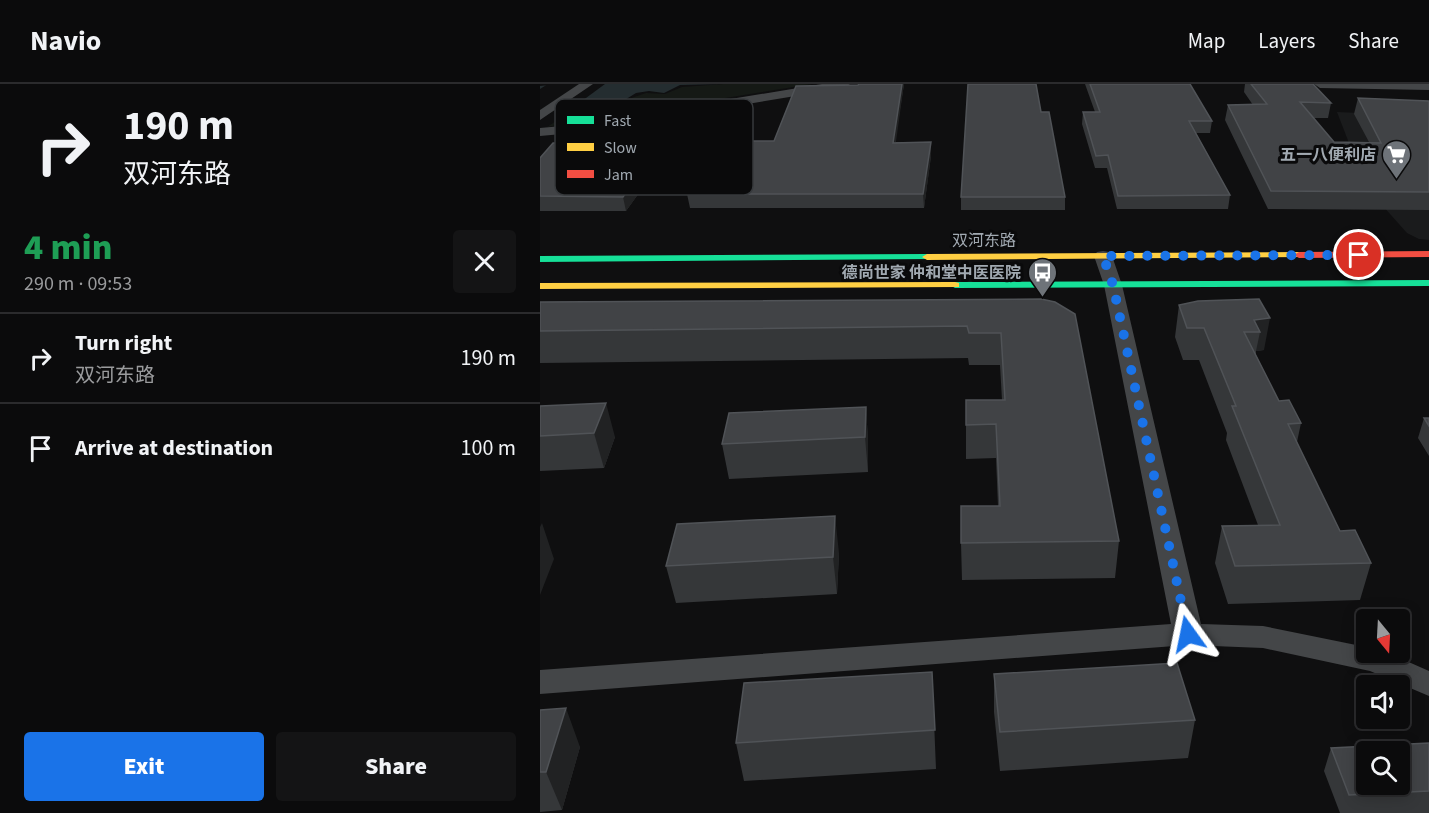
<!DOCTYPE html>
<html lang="en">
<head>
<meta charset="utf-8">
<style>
  :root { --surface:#0b0b0c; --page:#141415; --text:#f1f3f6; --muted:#9a9b9d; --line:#2b2b2d; --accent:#1a73e8 }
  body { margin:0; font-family:"Source Sans 3","Noto Sans SC",sans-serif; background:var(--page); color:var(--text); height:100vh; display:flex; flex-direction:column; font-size:22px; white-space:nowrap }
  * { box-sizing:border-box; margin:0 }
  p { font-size:20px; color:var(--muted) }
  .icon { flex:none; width:33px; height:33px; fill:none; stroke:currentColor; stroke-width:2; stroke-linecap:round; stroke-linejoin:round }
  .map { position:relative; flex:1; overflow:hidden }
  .details { display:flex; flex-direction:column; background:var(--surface); width:540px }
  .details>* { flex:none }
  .banner { background:#0b0b0c; color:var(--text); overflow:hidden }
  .needle { width:39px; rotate:162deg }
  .tools { position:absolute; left:816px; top:525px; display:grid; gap:12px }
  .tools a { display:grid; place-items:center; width:54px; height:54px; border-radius:6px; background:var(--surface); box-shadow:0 3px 15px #0003,0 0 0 2px var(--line); font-size:30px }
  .pin { position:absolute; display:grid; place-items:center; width:51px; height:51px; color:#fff; margin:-26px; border:3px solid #fff; border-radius:50%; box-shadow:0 2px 6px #0007 }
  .me { position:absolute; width:66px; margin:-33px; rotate:348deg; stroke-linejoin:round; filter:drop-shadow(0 0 4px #0008) }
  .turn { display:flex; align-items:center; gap:21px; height:126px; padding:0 24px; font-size:27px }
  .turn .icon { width:78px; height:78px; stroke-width:2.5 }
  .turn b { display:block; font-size:42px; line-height:51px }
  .round { display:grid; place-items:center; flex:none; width:63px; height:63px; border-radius:6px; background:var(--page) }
  .overview { display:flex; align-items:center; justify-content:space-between; height:102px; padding:0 24px }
  h1 { font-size:36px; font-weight:800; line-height:45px; color:#1e9e55 }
  .button { display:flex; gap:12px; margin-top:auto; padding:12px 24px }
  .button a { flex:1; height:69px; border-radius:6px; background:var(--accent); color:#fff; font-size:24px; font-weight:800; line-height:69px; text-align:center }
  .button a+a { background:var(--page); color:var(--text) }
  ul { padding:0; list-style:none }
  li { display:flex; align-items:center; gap:18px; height:90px; padding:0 24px; border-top:2px solid var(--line) }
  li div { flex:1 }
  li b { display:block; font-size:22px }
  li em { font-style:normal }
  header { display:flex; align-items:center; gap:36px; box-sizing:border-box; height:84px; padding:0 30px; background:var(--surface); border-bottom:2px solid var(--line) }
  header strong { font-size:28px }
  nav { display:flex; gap:33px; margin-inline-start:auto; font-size:21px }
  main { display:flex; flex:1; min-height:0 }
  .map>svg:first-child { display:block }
</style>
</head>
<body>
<header>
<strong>Navio</strong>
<nav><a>Map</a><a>Layers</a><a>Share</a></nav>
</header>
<main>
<section class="details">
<div class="banner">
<div class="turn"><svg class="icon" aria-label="right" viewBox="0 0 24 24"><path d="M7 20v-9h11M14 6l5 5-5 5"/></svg><div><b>190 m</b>双河东路</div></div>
</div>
<div class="overview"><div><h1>4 min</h1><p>290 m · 09:53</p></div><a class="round"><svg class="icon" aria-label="close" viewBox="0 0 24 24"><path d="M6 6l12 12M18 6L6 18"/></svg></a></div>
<ul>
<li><svg class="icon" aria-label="right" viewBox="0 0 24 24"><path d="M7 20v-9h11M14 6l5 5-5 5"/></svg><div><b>Turn right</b><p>双河东路</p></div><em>190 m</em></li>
<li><svg class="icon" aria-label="arrive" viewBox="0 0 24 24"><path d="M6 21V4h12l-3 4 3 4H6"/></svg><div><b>Arrive at destination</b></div><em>100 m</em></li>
</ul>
<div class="button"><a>Exit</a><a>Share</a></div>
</section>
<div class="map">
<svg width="889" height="729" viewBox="0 0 889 729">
  <rect width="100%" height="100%" fill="#0f0f10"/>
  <path fill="#1a1b1c" d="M 797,28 L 889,32 L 889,156 L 879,155 L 867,149 L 826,103 Z"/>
  <path fill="#151915" d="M 183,0 L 272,0 L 7,43 L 34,25 L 77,19 L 106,9 L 125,10 L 142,3 Z"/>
  <path fill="#242d30" d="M 21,0 L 181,0 L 140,1 L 124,9 L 109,7 L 96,9 L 83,17 L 65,20 L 0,28 L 0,2 Z"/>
  <path fill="#0f0f10" d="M 8,0 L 65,0 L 27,28 L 0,31 L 0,5 Z"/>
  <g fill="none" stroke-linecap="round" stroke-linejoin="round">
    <path fill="#444648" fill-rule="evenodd" d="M 39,0 L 53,0 L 0,36 L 0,26 Z
      M 282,0 L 310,0 L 304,4 L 33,49 L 0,52 L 0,44 L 33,41 Z
      M 774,0 L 889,0 L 889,6 L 780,4 Z
      M 563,167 L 569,168 L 572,172 L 582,201 L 661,540 L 723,542 L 826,563 L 826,568 L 846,568 L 889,587 L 889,612 L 830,587 L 723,564 L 648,561 L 0,610 L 0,586 L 631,540 L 564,201 L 554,172 L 557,168 Z"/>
    <path fill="#16e098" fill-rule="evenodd" d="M 387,170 L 392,173 L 391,175 L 0,178 L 0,172 Z
      M 889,196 L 889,202 L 415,204 L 410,201 L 415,198 Z"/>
    <path fill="#ffcf43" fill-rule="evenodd" d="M 759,168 L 763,169 L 763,173 L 387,176 L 382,173 L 387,170 Z
      M 415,198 L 419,199 L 419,203 L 0,205 L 0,199 Z"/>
    <path fill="#f24e42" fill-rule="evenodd" d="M 889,167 L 889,173 L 759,174 L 754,171 L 759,168 Z"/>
  </g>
  <path fill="#353739" d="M 364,0 L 355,58 L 391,58 L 391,72 L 384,124 L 150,124 L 147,110 L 165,81 L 119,81 L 86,127 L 0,127 L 0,74 L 72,59 L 206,39 L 197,57 L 234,57 Z
    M 545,0 L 650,0 L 672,37 L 670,49 L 656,49 L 690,111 L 688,125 L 577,125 L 567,84 L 555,84 L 542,40 L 543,28 L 555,28 Z
    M 705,0 L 773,0 L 791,19 L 788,34 L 773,34 L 794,58 L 829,58 L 814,30 L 818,14 L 889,17 L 889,126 L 728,125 L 685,36 L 688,21 L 713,21 L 704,8 Z
    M 501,28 L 525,113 L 525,126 L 421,126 L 421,113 Z
    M 501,215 L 579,457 L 575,494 L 422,496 L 421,459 L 458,422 L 456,374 L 426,375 L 426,316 L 462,316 L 460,281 L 429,281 L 428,274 L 0,279 L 0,218 Z
    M 719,215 L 724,266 L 716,267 L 716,271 L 739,317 L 761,339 L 757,358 L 800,447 L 831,479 L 820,516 L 688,520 L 675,479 L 682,442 L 718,441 L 686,356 L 687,349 L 659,276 L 643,276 L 635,253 L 639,221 Z
    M 0,322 L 75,353 L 64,384 L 0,387 Z
    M 326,323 L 328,357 L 328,388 L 189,395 L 182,360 Z
    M 884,334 L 889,334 L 889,372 L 878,354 Z
    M 299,469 L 297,510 L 136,519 L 126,482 Z
    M 392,588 L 396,685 L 204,697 L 196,659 Z
    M 454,590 L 655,636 L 648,674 L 460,687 L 454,628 Z
    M 0,626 L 40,663 L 22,726 L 0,728 Z
    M 889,659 L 889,729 L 800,729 L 784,687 L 791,664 Z"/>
  <path fill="#212223" d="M 362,0 L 364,0 L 354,72 L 353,59 Z
    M 205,26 L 206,39 L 191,71 L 189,57 Z
    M 391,58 L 391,72 L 384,124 L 383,110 Z
    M 116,67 L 119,81 L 86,127 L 83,113 Z
    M 730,234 L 724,266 L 716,267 L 720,248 L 714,236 Z
    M 66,319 L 75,353 L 64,384 L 54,349 Z
    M 326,323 L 328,357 L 328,388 L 325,353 Z
    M 295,432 L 299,469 L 297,510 L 293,473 Z
    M 2,439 L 14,475 L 0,511 L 0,443 Z
    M 26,624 L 40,663 L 22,726 L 6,688 Z"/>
  <path fill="#414346" stroke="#505357" stroke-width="1.5" fill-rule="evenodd" d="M 319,0 L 362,0 L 353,59 L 391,58 L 383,110 L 147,110 L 173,67 L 116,67 L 83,113 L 0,112 L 0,74 L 13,59 L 72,59 L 97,27 L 205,26 L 189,57 L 234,57 L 256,2 L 318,1 Z
    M 428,0 L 496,0 L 501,28 L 509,28 L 525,113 L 421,113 Z
    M 550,0 L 650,0 L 672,37 L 649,37 L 690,111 L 578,112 L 568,71 L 556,72 L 543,28 L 560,28 Z
    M 711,0 L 773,0 L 791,19 L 760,18 L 794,58 L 841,59 L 818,14 L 889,17 L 889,108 L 731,107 L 688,21 L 727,20 Z
    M 501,215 L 515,218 L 535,230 L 579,457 L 421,459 L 421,422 L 460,422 L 456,340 L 426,341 L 426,316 L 465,316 L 461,249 L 429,249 L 427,242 L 0,247 L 0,218 Z
    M 719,215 L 730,234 L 714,236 L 720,248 L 704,248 L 739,317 L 749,316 L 761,339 L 748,340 L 800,447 L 815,446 L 831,479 L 695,482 L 682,442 L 740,441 L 692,322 L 696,322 L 664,244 L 647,244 L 639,221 L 658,217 Z
    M 66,319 L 54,349 L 0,352 L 0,322 Z
    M 326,323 L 325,353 L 182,360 L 189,329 Z
    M 884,334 L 889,334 L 889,342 Z
    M 295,432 L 293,473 L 126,482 L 137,440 Z
    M 637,579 L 655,636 L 460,648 L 454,590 Z
    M 392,588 L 395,646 L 196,659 L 204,599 Z
    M 26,624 L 6,688 L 0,688 L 0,626 Z
    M 889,659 L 889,707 L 809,711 L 791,664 ZM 826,668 L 860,668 L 860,700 L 826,700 Z"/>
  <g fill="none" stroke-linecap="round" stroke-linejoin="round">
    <path stroke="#1a73e8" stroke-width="10" stroke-dasharray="0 18" d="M 648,550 L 573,201 L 563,172 L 819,171"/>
  </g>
  <defs>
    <symbol id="supermarket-pin" viewBox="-11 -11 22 30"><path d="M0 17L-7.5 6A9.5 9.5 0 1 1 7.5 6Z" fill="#6e7379" stroke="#0a0a0b"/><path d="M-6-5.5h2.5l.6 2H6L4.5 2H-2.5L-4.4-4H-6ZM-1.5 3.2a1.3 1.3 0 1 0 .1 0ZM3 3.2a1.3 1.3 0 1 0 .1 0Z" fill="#fff"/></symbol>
    <symbol id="bus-pin" viewBox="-11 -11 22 30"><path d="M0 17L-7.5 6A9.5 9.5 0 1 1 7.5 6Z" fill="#6e7379" stroke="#0a0a0b"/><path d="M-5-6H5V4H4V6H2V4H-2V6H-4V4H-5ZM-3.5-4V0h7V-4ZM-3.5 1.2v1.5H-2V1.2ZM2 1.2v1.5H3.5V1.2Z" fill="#fff"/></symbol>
  </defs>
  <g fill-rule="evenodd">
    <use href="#supermarket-pin" x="840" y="54" width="33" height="45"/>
    <use href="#bus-pin" x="486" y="172" width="33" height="45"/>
  </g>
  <g text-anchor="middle" stroke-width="6" stroke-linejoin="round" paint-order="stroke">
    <g font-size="16" font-weight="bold" fill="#a1a9b1" stroke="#0a0a0b" text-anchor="end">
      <text x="836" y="76">五一八便利店</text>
      <text x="481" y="194">德尚世家 仲和堂中医医院</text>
    </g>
    <g font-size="16" fill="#a1a9b1" stroke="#0a0a0b">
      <text x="444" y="162">双河东路</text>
    </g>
  </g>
  <rect x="15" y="15" width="198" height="96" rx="9" fill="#0a0a0b" stroke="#373a3d" stroke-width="1.5"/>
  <rect x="27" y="32" width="27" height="8" fill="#16e098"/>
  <rect x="27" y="59" width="27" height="8" fill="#ffcf43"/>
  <rect x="27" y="86" width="27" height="8" fill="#f24e42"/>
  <g font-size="16" fill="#a1a9b1">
    <text x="64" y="42">Fast</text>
    <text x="64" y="69">Slow</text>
    <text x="64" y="96">Jam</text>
  </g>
</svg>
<div class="tools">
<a><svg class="needle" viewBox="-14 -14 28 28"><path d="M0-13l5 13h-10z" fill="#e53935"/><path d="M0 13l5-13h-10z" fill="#9a9b9d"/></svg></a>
<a><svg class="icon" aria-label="sound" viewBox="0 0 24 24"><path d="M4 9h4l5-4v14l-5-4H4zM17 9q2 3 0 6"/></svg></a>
<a><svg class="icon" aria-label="search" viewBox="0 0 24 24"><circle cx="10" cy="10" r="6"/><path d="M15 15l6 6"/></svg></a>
</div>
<div class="pin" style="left:819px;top:171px;background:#d93025"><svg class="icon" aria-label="arrive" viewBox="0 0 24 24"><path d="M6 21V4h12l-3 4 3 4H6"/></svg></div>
<svg class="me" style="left:648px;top:550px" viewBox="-20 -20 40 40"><path d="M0-17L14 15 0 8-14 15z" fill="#1a73e8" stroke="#fff" stroke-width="4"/></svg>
</div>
</main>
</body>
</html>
